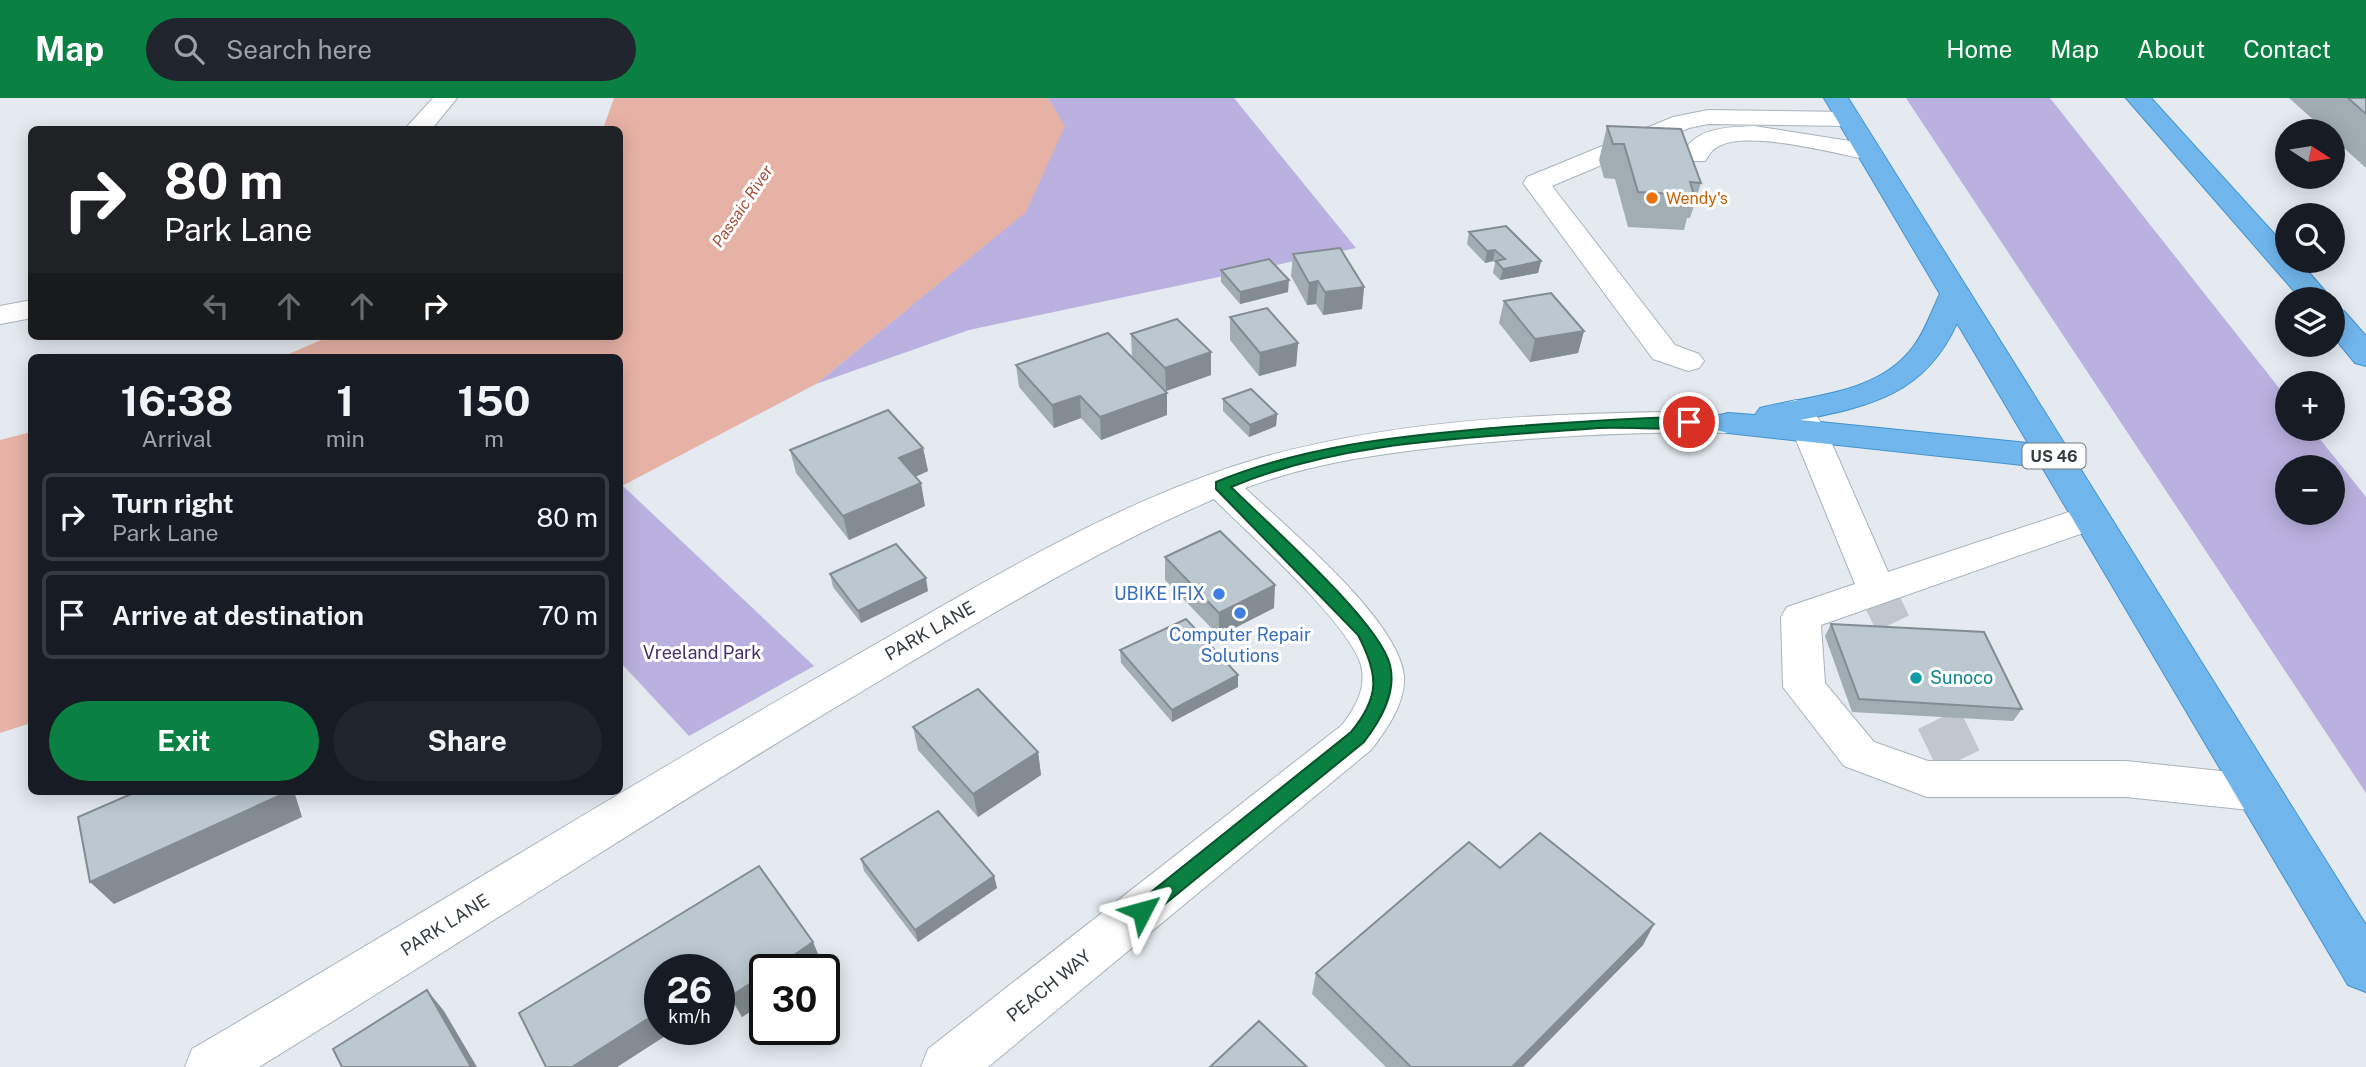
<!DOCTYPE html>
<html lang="en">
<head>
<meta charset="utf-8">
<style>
  :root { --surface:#171b24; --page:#20242c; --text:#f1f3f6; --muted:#9ea1a6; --line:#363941; --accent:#0b8043 }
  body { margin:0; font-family:"Public Sans",sans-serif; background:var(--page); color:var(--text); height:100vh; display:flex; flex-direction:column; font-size:26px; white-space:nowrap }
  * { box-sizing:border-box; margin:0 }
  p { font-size:23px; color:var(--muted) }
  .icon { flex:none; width:38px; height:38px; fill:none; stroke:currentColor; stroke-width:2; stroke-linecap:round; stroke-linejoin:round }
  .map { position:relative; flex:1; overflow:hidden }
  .details { position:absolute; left:28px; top:256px; width:595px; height:441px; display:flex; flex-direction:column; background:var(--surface); border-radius:10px; box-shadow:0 4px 18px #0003 }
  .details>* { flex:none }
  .hud { position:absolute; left:28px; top:28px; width:595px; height:214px; border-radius:10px; box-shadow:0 4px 18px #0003; background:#202124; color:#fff; overflow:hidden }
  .needle { width:46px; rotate:102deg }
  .buttons { position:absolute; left:2275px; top:21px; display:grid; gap:14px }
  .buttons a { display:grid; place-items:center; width:70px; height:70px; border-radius:50%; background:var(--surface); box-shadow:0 4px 18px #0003; font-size:35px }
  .speed { position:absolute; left:644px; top:856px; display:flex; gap:14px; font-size:35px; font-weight:700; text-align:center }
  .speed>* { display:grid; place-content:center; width:91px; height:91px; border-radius:50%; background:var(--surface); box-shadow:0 4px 18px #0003; line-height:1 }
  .speed small { font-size:18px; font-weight:400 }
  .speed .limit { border:4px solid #111; border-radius:10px; background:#fff; color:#111 }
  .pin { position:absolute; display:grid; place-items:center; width:60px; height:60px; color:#fff; margin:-30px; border:4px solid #fff; border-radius:50%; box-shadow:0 2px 7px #0007 }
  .me { position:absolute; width:77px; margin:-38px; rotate:51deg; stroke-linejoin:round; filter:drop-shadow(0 0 5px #0008) }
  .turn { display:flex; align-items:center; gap:24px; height:147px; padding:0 21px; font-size:32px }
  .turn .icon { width:91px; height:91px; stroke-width:2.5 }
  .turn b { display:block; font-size:49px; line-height:60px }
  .lanes { display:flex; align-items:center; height:66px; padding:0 21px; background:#0003; justify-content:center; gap:35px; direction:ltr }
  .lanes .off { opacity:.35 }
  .eta { display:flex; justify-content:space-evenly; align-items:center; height:119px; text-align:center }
  .eta b { font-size:42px; font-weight:700; line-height:49px }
  .cta { display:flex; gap:14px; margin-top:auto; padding:14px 21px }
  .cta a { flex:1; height:80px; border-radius:42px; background:var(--accent); color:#fff; font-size:28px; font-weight:700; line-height:80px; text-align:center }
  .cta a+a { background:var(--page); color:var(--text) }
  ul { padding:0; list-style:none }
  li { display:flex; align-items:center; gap:21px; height:88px; margin:0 14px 10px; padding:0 7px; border:4px solid var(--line); border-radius:10px }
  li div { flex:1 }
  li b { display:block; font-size:26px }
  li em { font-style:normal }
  header { display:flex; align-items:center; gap:42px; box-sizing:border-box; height:98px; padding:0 35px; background:var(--accent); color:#fff }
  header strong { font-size:33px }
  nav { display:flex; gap:38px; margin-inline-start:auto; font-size:24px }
  .search { width:490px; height:63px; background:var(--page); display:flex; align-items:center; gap:18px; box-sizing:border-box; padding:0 24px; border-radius:38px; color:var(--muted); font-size:26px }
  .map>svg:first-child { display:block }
</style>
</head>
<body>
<header>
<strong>Map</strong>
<div class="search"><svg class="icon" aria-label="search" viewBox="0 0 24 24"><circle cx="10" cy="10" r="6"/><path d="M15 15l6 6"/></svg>Search here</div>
<nav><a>Home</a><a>Map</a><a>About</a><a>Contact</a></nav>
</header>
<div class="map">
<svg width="2366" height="969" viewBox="0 0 2366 969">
  <rect width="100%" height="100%" fill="#e4eaf0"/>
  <path fill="#bbb1e0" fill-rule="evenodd" d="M 1048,0 L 1234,0 L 1356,150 L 969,232 L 816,286 L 1025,114 L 1064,28 Z
    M 1906,0 L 2050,0 L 2287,300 L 2287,331 L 2312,331 L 2366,399 L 2366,695 ZM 2287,369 L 2333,369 L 2333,415 L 2287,415 Z
    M 622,387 L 814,568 L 689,638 L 620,564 L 620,389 Z"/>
  <path fill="#e7b2a6" d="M 614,0 L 1048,0 L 1065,28 L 1026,114 L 816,286 L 620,389 L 620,259 L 282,259 L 330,238 L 620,238 L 620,32 L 603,31 Z
    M 31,334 L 31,625 L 0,635 L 0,342 Z"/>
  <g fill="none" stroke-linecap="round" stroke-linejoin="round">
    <path stroke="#c1c7cd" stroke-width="36" stroke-dasharray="36 18" stroke-linecap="butt" d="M 1877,493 L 1909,559"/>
    <path stroke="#c1c7cd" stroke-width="46" stroke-dasharray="46 24" stroke-linecap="butt" d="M 1908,558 L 1968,681"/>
    <defs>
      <path id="minor" d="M 433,0 L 457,0 L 431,32 L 404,32 Z
        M 1708,12 L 1849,14 L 1858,16 L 1861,21 L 1858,26 L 1849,28 L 1708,26 L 1689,30 L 1552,88 L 1675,247 L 1699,256 L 1704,263 L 1699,270 L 1688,273 L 1653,261 L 1523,85 L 1527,79 L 1673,19 Z
        M 1754,28 L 1869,46 L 1878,49 L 1882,54 L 1878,59 L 1869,62 C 1835,55 1748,32 1719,48 C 1711,52 1710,56 1705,63 L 1687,63 L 1683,58 C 1691,29 1730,29 1754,28 Z
        M 32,202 L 32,220 L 0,226 L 0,208 Z
        M 1796,302 L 1808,305 L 1826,332 L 1888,474 L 2090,407 L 2103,410 L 2108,419 L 2103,428 L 1821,527 L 1825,585 L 1874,644 L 1928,663 L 2126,663 L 2259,677 L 2275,682 L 2281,695 L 2275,708 L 2259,713 L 2126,699 L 1927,699 L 1844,668 L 1783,589 L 1781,519 L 1787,509 L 1855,486 L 1792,332 L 1779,312 L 1784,305 Z
        M 1665,314 L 1740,318 L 1745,325 L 1740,332 L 1728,335 C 1641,333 1555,338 1468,346 C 1393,354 1317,363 1245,390 C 1286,429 1399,522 1404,578 C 1406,604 1387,631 1372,651 L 988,969 L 921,969 L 928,951 L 1342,627 C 1355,610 1367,590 1361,567 C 1349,525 1249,436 1214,401 C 1094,453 983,521 871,588 C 665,711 464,843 259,969 L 185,969 L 192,951 C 414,821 632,685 855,558 C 987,483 1120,400 1267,358 C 1395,323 1533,316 1665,314 Z"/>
      <path id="highway" d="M 1824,0 L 1848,0 L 2366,827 L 2366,894 L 2348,887 L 2042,369 L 1728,335 L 1716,332 L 1711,325 L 1716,318 L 1728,315 L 1755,317 L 1760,310 C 1812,297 1878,296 1913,249 C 1925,234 1931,214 1940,196 ZM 1957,225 L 2028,345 L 1800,322 C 1871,308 1925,296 1957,225 Z
        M 2126,0 L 2151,0 L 2287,150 L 2287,163 L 2299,163 L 2332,201 L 2301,201 Z
        M 2333,210 L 2344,213 L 2366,238 L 2366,268 L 2355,265 L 2333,238 Z"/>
    </defs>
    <use href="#minor" stroke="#a8b3ba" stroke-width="2"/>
    <use href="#highway" stroke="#4394cb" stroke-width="2"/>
    <use href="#minor" fill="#fff" fill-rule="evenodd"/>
    <use href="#highway" fill="#71b7ee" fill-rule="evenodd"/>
  </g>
  <path fill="#a1acb3" d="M 2289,0 L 2366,0 L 2366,70 L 2333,40 L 2333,33 L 2326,33 Z
    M 1607,28 L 1701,85 L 1690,120 L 1687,120 L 1684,132 L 1628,129 L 1615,81 L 1604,80 L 1599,62 Z
    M 1469,134 L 1541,163 L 1538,175 L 1500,182 L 1493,175 L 1495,165 L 1493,163 L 1485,165 L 1467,146 Z
    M 1293,156 L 1364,189 L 1362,211 L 1323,217 L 1316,206 L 1307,207 L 1291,178 Z
    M 1221,172 L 1288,194 L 1240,206 L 1221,184 Z
    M 1504,203 L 1584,233 L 1578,255 L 1530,264 L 1499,225 Z
    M 1230,219 L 1298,245 L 1296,268 L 1259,278 L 1230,242 Z
    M 1131,236 L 1211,254 L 1211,277 L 1166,293 L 1132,259 Z
    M 1016,267 L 1167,317 L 1101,342 L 1081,320 L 1054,330 L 1019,289 Z
    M 1223,301 L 1277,316 L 1276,328 L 1249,339 L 1223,313 Z
    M 923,350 L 928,373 L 915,379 L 925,408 L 849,442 L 796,375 L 790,352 Z
    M 1165,459 L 1274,510 L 1219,538 L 1165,482 Z
    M 830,476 L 928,493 L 861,525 L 833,489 Z
    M 1831,526 L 2022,611 L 2013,623 L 1852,614 L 1825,538 Z
    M 1120,552 L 1238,589 L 1172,624 L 1121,565 Z
    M 913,629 L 1038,654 L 1041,677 L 978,719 L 918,652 Z
    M 861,761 L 994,778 L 997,790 L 918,844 L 864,773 Z
    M 1500,770 L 1654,826 L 1643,847 L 1523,969 L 1386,969 L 1312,896 L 1316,875 Z
    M 813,844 L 822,866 L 813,872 L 765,872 L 765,904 L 742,919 L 728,897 L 660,931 L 676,931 L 617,969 L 519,915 Z"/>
  <path fill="#838c92" d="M 1495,152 L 1493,163 L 1485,165 L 1487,153 Z
    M 1541,163 L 1538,175 L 1500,182 L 1503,171 Z
    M 1289,182 L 1288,194 L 1240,206 L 1240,194 Z
    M 1318,183 L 1316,206 L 1307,207 L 1309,185 Z
    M 1364,189 L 1362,211 L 1323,217 L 1325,194 Z
    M 1584,233 L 1578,255 L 1530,264 L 1535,241 Z
    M 1298,245 L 1296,268 L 1259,278 L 1260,255 Z
    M 1211,254 L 1211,277 L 1166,293 L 1165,270 Z
    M 1167,295 L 1167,317 L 1101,342 L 1100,319 Z
    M 1080,298 L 1081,320 L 1054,330 L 1052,307 Z
    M 1277,316 L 1276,328 L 1249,339 L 1250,327 Z
    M 923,350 L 928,373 L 904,384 L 899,360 Z
    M 921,385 L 925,408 L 849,442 L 843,418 Z
    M 926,480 L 928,493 L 861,525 L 858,513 Z
    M 1275,487 L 1274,510 L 1219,538 L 1219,515 Z
    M 1238,577 L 1238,589 L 1172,624 L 1172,612 Z
    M 1038,654 L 1041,677 L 978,719 L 973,696 Z
    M 282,693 L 294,693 L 302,719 L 114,806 L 90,784 Z
    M 994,778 L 997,790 L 918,844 L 915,832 Z
    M 1654,826 L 1643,847 L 1523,969 L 1512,969 Z
    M 813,844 L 822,866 L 813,872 L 772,872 Z
    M 765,876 L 765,904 L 742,919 L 731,898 Z
    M 719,880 L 728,897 L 719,902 Z
    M 427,892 L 444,913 L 477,969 L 471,969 Z
    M 660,913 L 660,931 L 676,931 L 617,969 L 572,969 Z"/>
  <path fill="#bbc8d0" stroke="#838c92" stroke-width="2" d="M 2348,0 L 2366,0 L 2366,16 Z
    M 1607,28 L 1681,31 L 1701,85 L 1690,84 L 1694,97 L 1638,94 L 1624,46 L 1613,46 Z
    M 1506,128 L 1541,163 L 1503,171 L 1496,163 L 1505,161 L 1495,152 L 1487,153 L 1469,134 Z
    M 1340,150 L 1364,189 L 1325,194 L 1318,183 L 1309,185 L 1293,156 Z
    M 1269,161 L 1289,182 L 1240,194 L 1221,172 Z
    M 1551,195 L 1584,233 L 1535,241 L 1504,203 Z
    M 1267,210 L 1298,245 L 1260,255 L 1230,219 Z
    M 1177,221 L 1211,254 L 1165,270 L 1131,236 Z
    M 1108,235 L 1167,295 L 1100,319 L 1080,298 L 1052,307 L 1016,267 Z
    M 1251,291 L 1277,316 L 1250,327 L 1223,301 Z
    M 888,312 L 923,350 L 899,360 L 921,385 L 843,418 L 790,352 Z
    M 1220,433 L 1275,487 L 1219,515 L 1165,459 Z
    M 896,446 L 926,480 L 858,513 L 830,476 Z
    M 1186,521 L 1238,577 L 1172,612 L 1120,552 Z
    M 1831,526 L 1984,534 L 2022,611 L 1859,601 Z
    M 978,591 L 1038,654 L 973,696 L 913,629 Z
    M 138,693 L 282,693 L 283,696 L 90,784 L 78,719 Z
    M 938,713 L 994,778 L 915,832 L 861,761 Z
    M 1540,735 L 1654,826 L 1512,969 L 1411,969 L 1316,875 L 1469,744 L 1500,770 Z
    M 759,768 L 813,844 L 772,872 L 765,872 L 765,876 L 731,898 L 719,879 L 719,872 L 660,872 L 660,913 L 572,969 L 546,969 L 519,915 Z
    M 427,892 L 471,969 L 342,969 L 333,951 Z
    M 1259,923 L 1307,969 L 1210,969 Z"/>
  <path fill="#0b8043" stroke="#07532c" stroke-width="2" d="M 1689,319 L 1694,321 L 1694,327 C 1664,334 1629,328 1598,330 C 1477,340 1345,341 1231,389 C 1267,425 1379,523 1390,567 C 1397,595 1380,623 1364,644 L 1149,819 L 1142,822 L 1135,819 L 1132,813 L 1135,807 L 1351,634 C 1380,599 1379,577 1358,537 L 1216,391 L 1216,384 C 1303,348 1399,338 1492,330 C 1558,325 1623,320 1689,319 Z"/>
  <circle fill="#e8710a" stroke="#fff" stroke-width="2.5" cx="1652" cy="100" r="7"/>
  <g fill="#3f7fe0" stroke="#fff" stroke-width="2.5">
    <circle cx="1219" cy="496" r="7"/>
    <circle cx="1240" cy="515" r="7"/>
  </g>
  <circle fill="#0f9aa8" stroke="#fff" stroke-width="2.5" cx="1916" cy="580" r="7"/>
  <g text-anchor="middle" stroke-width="6" stroke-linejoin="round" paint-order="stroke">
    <g font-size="16" fill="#c56008" stroke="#fff" text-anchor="start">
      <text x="1666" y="106">Wendy's</text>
    </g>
    <g font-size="16" font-style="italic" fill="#a14e3a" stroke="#fff">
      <text transform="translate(742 108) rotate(-56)" y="6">Passaic River</text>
    </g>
    <rect fill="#fff" stroke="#72777a" stroke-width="2" x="2022.5" y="345.5" width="63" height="25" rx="5"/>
    <g font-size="16" font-weight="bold" fill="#353d41">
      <text x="2054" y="364">US 46</text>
    </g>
    <g font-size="18" fill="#366cbe" stroke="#fff" text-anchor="end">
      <text x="1205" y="502">UBIKE IFIX</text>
      <text x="1240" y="543" text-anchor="middle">Computer Repair<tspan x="1240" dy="21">Solutions</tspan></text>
    </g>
    <g font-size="18" fill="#353d41" stroke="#fff">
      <text transform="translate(930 533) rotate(-30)" y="6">PARK LANE</text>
      <text transform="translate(445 827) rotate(-32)" y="6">PARK LANE</text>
      <text transform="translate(1049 888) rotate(-39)" y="6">PEACH WAY</text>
    </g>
    <g font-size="18" fill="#472f6c" stroke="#fff">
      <text x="702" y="561">Vreeland Park</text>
    </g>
    <g font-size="18" fill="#0d838f" stroke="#fff" text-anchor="start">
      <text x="1930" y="586">Sunoco</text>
    </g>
  </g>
</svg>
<div class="buttons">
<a><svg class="needle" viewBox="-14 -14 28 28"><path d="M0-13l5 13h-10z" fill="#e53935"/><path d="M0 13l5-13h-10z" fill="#9ea1a6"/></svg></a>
<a><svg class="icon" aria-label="search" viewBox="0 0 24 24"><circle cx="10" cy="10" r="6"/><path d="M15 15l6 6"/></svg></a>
<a><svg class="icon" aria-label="layers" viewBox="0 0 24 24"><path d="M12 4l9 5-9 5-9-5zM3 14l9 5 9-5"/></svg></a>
<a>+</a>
<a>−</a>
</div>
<div class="speed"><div>26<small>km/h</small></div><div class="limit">30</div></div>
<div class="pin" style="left:1689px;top:324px;background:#d93025"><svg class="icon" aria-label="arrive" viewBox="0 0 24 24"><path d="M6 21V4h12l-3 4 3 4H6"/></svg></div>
<svg class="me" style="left:1142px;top:813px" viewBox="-20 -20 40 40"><path d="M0-17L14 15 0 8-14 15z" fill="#0b8043" stroke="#fff" stroke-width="4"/></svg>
<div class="hud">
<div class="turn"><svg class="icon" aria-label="right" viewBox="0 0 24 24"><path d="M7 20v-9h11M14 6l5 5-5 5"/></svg><div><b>80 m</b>Park Lane</div></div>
<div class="lanes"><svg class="icon off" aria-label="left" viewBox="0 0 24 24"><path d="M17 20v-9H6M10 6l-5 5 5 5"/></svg><svg class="icon off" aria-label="ahead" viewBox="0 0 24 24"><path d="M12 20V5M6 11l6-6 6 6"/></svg><svg class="icon off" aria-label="ahead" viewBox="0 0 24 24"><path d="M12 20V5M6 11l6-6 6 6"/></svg><svg class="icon" aria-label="right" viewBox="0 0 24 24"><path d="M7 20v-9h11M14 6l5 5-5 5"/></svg></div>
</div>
<section class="details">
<div class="eta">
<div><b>16:38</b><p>Arrival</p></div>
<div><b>1</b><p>min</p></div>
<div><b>150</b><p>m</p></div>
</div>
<ul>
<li><svg class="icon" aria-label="right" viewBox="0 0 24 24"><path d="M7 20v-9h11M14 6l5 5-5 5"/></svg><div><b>Turn right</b><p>Park Lane</p></div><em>80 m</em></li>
<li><svg class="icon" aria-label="arrive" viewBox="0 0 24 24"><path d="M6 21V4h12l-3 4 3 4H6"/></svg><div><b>Arrive at destination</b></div><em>70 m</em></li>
</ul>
<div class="cta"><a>Exit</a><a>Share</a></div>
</section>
</div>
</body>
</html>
